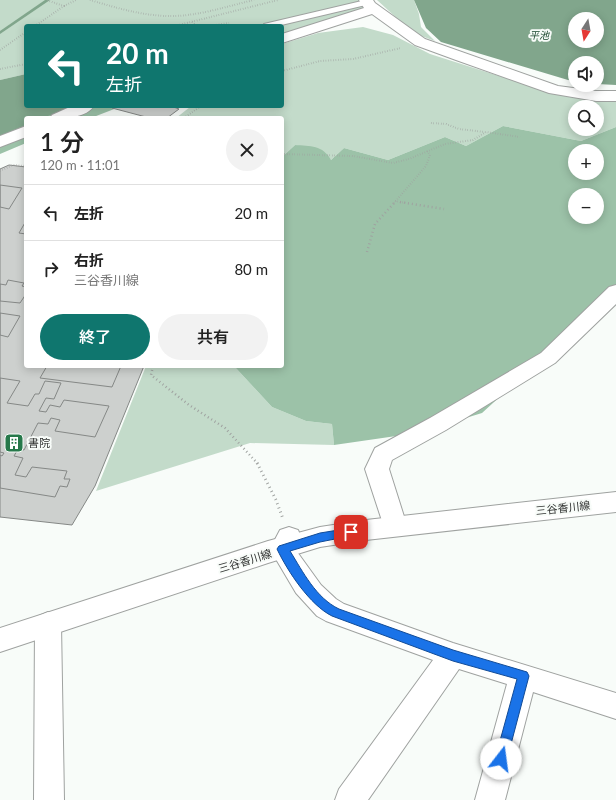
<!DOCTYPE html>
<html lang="ja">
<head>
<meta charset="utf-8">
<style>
  :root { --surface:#fff; --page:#f2f2f2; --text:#222; --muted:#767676; --line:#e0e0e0; --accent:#0f766e }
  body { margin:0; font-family:Lato,"Noto Sans JP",sans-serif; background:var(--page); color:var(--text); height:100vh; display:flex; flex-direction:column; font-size:15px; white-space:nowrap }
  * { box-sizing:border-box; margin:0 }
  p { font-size:13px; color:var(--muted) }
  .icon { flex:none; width:22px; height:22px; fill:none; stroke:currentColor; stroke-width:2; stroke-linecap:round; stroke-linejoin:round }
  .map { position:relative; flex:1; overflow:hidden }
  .details { position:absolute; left:24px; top:116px; width:260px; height:252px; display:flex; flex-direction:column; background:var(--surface); border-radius:4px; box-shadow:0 2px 10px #0003 }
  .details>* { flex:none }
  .banner { position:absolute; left:24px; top:24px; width:260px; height:84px; border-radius:4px; box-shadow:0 2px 10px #0003; background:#0f766e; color:#fff; overflow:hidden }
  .needle { width:26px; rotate:191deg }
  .fabs { position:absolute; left:568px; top:12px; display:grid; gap:8px }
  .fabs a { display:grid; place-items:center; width:36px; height:36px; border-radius:50%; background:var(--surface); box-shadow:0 2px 10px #0003; font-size:20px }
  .pin { position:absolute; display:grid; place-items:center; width:34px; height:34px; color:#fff; margin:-17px; border-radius:8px; box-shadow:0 2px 6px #0006 }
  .me { position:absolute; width:44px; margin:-22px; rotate:15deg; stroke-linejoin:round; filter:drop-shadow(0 0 3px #0008) }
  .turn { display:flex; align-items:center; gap:14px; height:84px; padding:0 16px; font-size:18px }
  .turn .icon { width:52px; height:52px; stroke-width:2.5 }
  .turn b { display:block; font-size:28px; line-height:34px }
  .round { display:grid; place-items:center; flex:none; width:42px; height:42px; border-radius:21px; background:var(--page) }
  .overview { display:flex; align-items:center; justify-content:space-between; height:68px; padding:0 16px }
  h1 { font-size:24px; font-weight:600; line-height:30px }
  .action { display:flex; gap:8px; margin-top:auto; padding:8px 16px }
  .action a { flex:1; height:46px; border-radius:24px; background:var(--accent); color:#fff; font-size:16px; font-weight:600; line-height:46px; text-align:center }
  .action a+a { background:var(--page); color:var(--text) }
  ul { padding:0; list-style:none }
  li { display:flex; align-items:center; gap:12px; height:56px; padding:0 16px; border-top:1px solid var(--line) }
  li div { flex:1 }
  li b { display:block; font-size:15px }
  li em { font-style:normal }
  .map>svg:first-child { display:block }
</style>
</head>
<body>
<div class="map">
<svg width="616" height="800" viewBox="0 0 616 800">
  <rect width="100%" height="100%" fill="#f8fcf9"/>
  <path fill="#c3dbca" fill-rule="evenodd" d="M 0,0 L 361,0 L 370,15 L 282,36 L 282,26 L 26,26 L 26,74 L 0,80 Z
    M 377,0 L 414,0 L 419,14 L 421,27 L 435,41 L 413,33 Z
    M 363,27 L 393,35 L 430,54 L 518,82 L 616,97 L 616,127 L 581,141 L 503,126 L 466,146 L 445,137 L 388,160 L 344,148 L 331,160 L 295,145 L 282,157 L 282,118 L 176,118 L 190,107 L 187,106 L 282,106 L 282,44 L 318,33 ZM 575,107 L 597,107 L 597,129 L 575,129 Z
    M 146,366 L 234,366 L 272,407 L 306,421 L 332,424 L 334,445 L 250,443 L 96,491 Z"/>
  <path fill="#9cc2a8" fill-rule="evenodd" d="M 63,106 L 122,106 L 91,118 L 32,118 Z
    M 26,120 L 26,143 L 0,154 L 0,130 Z
    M 503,126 L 581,141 L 616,127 L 616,298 L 574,329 L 482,413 L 417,433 L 334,445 L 332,424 L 306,421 L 272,407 L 234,366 L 282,366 L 282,157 L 295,145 C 310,146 323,145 331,160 L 344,148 L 388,160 L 445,137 L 466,146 ZM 575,151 L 597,151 L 597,173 L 575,173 ZM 575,195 L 597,195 L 597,217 L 575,217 Z"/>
  <path fill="#81a68c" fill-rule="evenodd" d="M 414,0 L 616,0 L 616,85 L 597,84 L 597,63 L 575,63 L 575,81 L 568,80 L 441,42 L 426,28 ZM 575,19 L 597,19 L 597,41 L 575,41 Z
    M 26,74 L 26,106 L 72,106 L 43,118 L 26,118 L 26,125 L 0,136 L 0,80 Z"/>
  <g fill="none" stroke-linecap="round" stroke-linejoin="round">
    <path fill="#81a68c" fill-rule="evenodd" d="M 45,0 L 50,0 L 0,34 L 0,31 Z"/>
  </g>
  <path fill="#cdd0ce" stroke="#858886" d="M 115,106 L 171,106 L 179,109 L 167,118 L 144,118 L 146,117 L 112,108 Z
    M 9,165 L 26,167 L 26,366 L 144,366 L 95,486 L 72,525 L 0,517 L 0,169 Z
    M 0,185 L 22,188 L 9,209 L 0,207 Z
    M 26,221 L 26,234 L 19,233 Z
    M 8,280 L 24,283 L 22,286 L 26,287 L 26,294 L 20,303 L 0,301 L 0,284 L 6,285 Z
    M 0,313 L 20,316 L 8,337 L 0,335 Z
    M 47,366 L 121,366 L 112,387 L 40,378 Z
    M 0,378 L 20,381 L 7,403 L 28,406 L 35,394 L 39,394 L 45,381 L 61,383 L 54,399 L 46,398 L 39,411 L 46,412 L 50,405 L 60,407 L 64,400 L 109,406 L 95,437 L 55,431 L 60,420 L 51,418 L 48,424 L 38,423 L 24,450 L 18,449 L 14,456 L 23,458 L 15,475 L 26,477 L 32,467 L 67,471 L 64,479 L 70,479 L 67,487 L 60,486 L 55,497 L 0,488 L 0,455 L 2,456 L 4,453 L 0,452 Z"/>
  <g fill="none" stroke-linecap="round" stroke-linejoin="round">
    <defs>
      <path id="service" d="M 366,0 L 371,2 L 370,4 L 277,26 L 263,26 L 264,24 Z"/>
      <path id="minor" d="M 359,0 L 373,0 L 375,3 L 425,39 L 558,86 L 596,91 L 616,91 L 616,101 L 596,101 L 549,93 L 456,60 L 415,45 L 372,14 L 282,43 L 282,34 L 364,8 Z
        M 72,106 L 94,106 C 85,119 63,118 50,118 L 52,115 Z
        M 26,126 L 26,137 L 0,147 L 0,136 Z
        M 616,285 L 616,304 L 555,363 L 446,430 L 392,460 L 389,469 L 407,526 L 404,533 L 395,536 L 386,533 L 365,469 L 375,448 L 430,418 L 541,353 L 609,287 Z
        M 289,527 L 298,530 L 301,537 L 295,549 L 321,585 L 336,599 L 344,604 L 453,643 L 616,693 L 616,719 L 533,692 L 505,800 L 475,800 L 507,684 L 459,669 L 368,800 L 335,800 L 339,789 L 433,660 L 326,621 L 317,616 L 296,593 L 270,549 L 280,530 Z
        M 48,612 L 57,616 L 61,624 L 64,800 L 34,800 L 35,624 L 39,616 Z"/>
      <path id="secondary" d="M 616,492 L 616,512 L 366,540 L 320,547 L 268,563 L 0,652 L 0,628 L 268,541 L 320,527 L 366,520 Z"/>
    </defs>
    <use href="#service" stroke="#9fa2a0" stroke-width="2"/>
    <use href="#minor" stroke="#9fa2a0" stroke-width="2"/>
    <use href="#secondary" stroke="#9fa2a0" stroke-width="2"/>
    <path stroke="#9fa2a0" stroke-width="2" stroke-dasharray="0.5 2" stroke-linecap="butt" d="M 90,0 C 117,8 146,17 175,16 C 202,15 228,6 254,0
      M 64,6 L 76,0
      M 192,22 L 197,26
      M 35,26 L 64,6 L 46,0
      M 175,26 L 278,0
      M 209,26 L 229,23
      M 0,50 L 26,32
      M 0,69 L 26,64
      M 282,71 L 320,61 L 353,59 L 401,48
      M 184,118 L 201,106
      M 431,123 L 446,124 L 459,129 L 485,132
      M 282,154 L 353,156 L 393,163 L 409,159 L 445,144 L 473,140 L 486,132 L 520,137
      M 0,171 L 13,165 L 26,166
      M 395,201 L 406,203
      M 394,203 L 426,166 L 430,155 L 427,151"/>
    <path stroke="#9fa2a0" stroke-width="2.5" stroke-dasharray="1 3" stroke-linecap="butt" d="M 400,202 L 444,209
      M 367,252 L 375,224 L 395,202
      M 153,366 L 151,375 L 189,405 L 225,428 L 258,464"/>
    <path stroke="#9fa2a0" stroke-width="3" stroke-dasharray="1 3.5" stroke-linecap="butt" d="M 257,463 L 276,500 L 283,519"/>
    <use href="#service" fill="#fff" fill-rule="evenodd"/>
    <use href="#minor" fill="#fff" fill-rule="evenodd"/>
    <use href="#secondary" fill="#fff" fill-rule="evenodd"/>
  </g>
  <path fill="#1a73e8" stroke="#114b97" d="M 351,528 L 355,529 L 356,532 L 355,535 L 320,542 L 290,551 C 303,572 316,598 339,609 L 453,650 L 527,672 L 529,676 L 506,763 L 501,765 L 497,763 L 495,759 L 517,679 L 453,661 L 332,616 C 310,605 288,572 277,549 L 279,546 L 320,533 Z"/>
  <defs>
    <symbol id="building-square" viewBox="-11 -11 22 22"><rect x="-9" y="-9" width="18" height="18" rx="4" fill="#26784a" stroke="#f8fcf9"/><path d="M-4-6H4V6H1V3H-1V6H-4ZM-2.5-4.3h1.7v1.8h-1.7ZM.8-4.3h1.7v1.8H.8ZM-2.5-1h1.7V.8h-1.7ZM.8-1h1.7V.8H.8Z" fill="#fff"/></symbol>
  </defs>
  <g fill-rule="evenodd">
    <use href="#building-square" x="3" y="432" width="22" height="22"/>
  </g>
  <g text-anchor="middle" stroke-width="4" stroke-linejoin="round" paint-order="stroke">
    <g font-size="10" font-style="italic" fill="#103f24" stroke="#f8fcf9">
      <text x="539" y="39">平池</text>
    </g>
    <g font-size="11" fill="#303231" stroke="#f8fcf9" text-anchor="start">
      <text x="28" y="447">書院</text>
    </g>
    <g font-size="11" fill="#303231" stroke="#f8fcf9">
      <text transform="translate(563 508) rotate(-6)" y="4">三谷香川線</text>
      <text transform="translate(245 561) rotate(-17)" y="4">三谷香川線</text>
    </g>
  </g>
</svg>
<div class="fabs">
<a><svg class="needle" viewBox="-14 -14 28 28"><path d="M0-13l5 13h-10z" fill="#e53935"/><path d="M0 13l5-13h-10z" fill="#767676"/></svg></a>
<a><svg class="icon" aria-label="sound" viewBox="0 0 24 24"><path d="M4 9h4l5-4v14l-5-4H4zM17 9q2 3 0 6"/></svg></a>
<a><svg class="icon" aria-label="search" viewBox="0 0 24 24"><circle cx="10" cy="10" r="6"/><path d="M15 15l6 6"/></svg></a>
<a>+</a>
<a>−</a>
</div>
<div class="pin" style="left:351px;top:532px;background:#d93025"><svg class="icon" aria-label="arrive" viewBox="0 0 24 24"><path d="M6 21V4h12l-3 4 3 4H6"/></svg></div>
<svg class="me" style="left:501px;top:759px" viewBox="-20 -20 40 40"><circle r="19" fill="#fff"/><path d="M0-13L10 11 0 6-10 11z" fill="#1a73e8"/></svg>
<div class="banner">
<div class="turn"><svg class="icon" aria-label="left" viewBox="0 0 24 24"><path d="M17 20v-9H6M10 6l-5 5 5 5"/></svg><div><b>20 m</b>左折</div></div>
</div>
<section class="details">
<div class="overview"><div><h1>1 分</h1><p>120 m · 11:01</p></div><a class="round"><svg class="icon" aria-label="close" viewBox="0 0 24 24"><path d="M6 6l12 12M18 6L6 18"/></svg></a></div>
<ul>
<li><svg class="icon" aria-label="left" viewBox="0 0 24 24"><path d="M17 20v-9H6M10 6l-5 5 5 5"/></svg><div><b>左折</b></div><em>20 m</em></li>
<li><svg class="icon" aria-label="right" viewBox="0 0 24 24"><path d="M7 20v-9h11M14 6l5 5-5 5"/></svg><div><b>右折</b><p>三谷香川線</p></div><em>80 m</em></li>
</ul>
<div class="action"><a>終了</a><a>共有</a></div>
</section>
</div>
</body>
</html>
